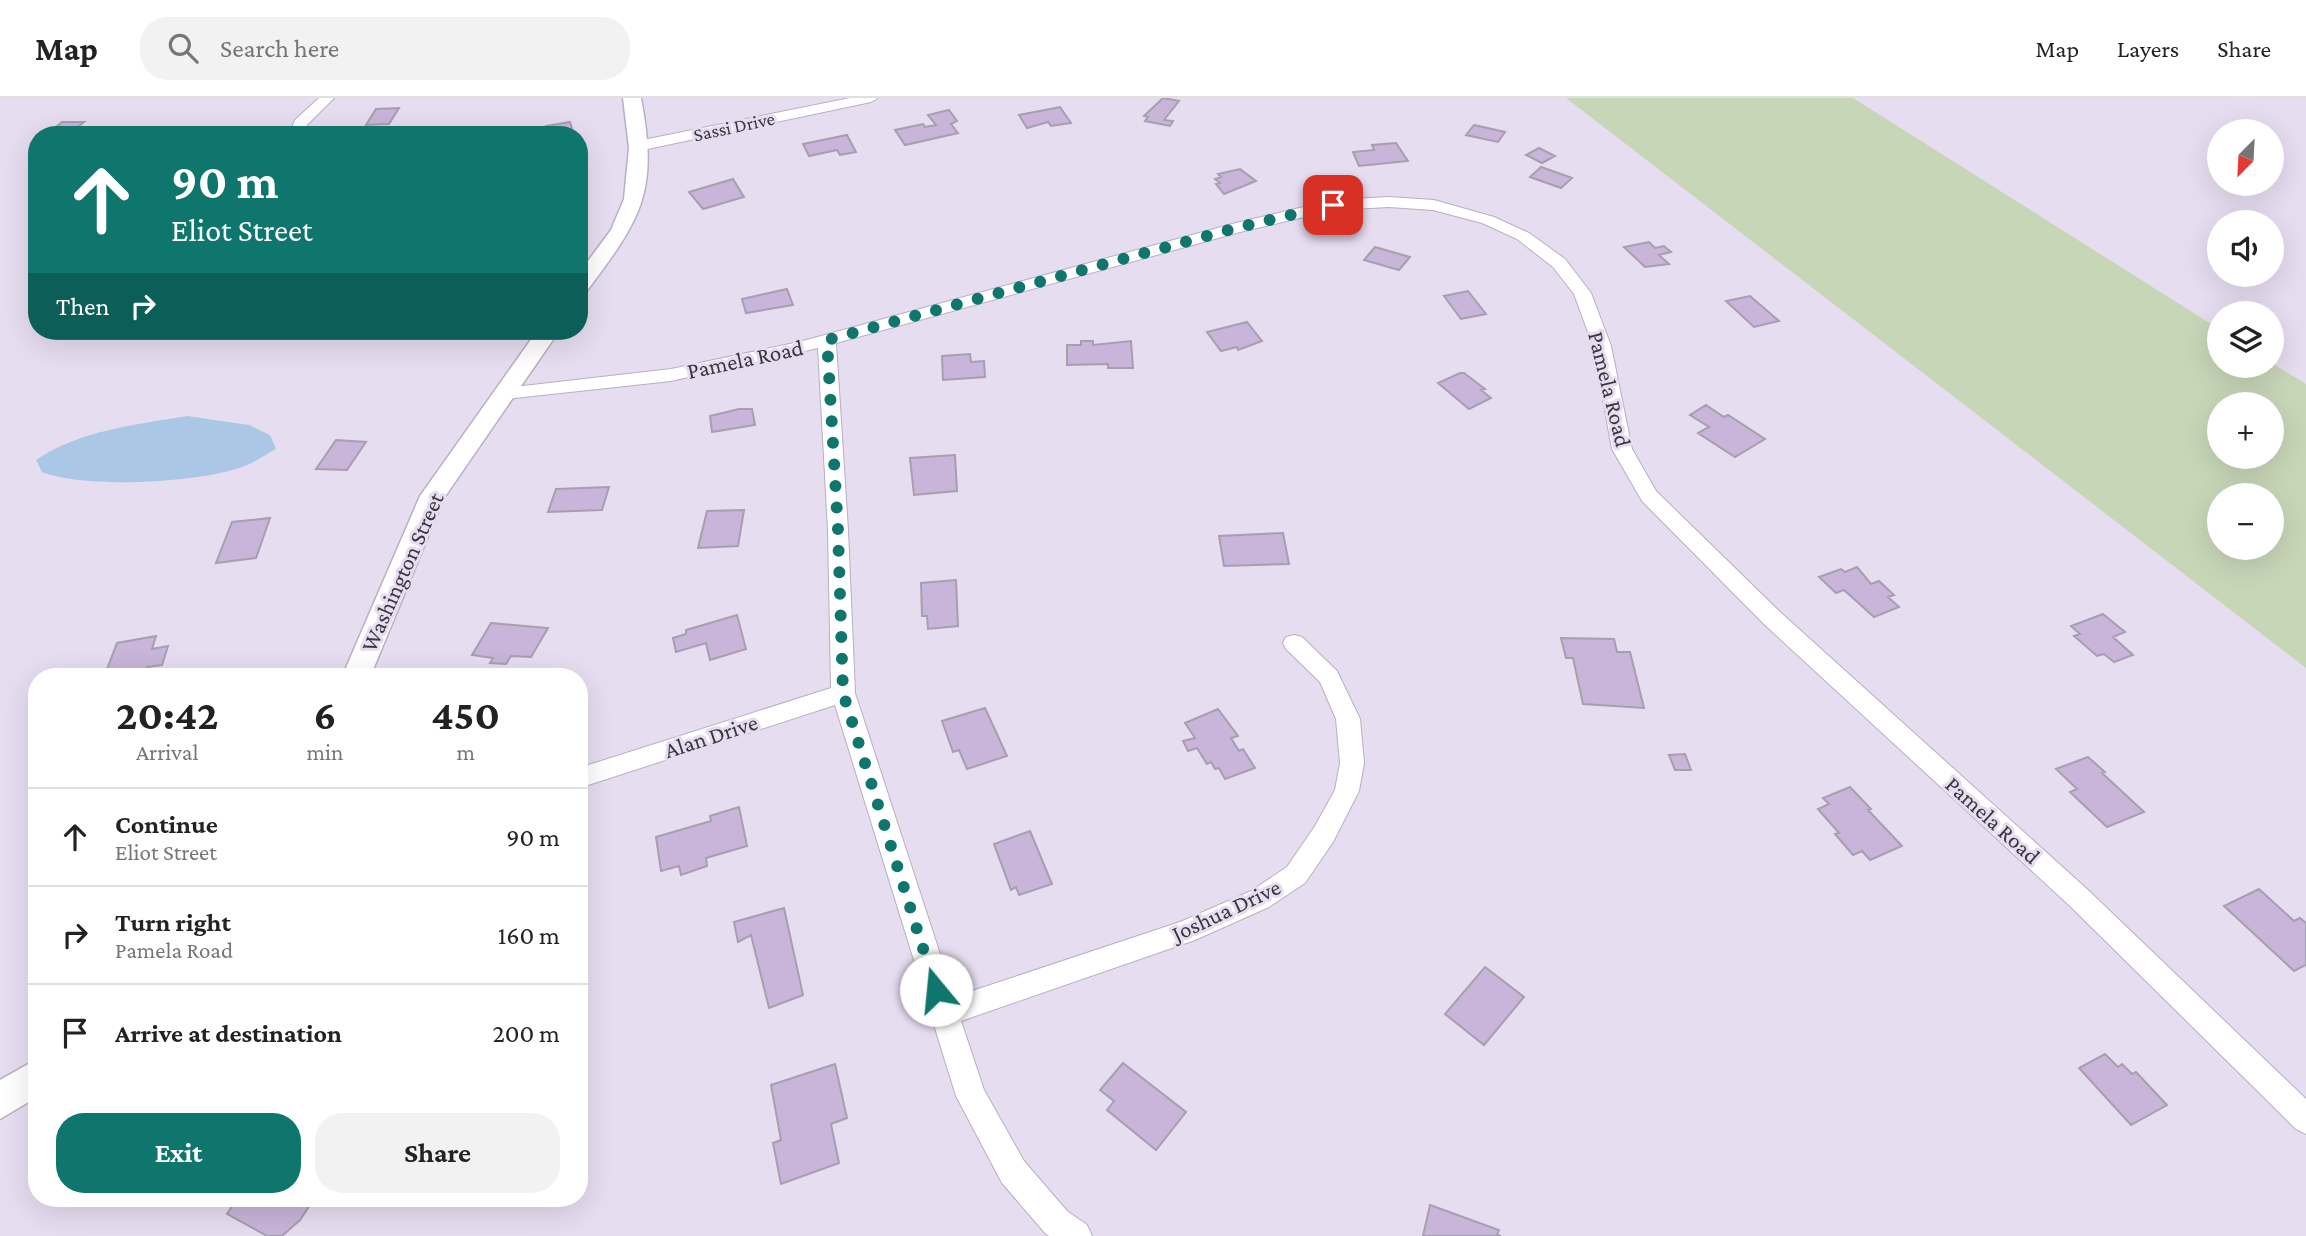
<!DOCTYPE html>
<html lang="en">
<head>
<meta charset="utf-8">
<style>
  :root { --surface:#fff; --page:#f2f2f2; --text:#222; --muted:#767676; --line:#e0e0e0; --accent:#0f766e }
  body { margin:0; font-family:"Crimson Pro",serif; background:var(--page); color:var(--text); height:100vh; display:flex; flex-direction:column; font-size:26px; white-space:nowrap }
  * { box-sizing:border-box; margin:0 }
  p { font-size:23px; color:var(--muted) }
  .icon { flex:none; width:38px; height:38px; fill:none; stroke:currentColor; stroke-width:2; stroke-linecap:round; stroke-linejoin:round }
  .map { position:relative; flex:1; overflow:hidden }
  .details { position:absolute; left:28px; top:570px; width:560px; height:539px; display:flex; flex-direction:column; background:var(--surface); border-radius:28px; box-shadow:0 7px 28px #0002 }
  .details>* { flex:none }
  .top-card { position:absolute; left:28px; top:28px; width:560px; height:214px; border-radius:28px; box-shadow:0 7px 28px #0002; background:#0f766e; color:#fff; overflow:hidden }
  .needle { width:46px; rotate:204deg }
  .tools { position:absolute; left:2207px; top:21px; display:grid; gap:14px }
  .tools a { display:grid; place-items:center; width:77px; height:77px; border-radius:50%; background:var(--surface); box-shadow:0 7px 28px #0002; font-size:35px }
  .pin { position:absolute; display:grid; place-items:center; width:60px; height:60px; color:#fff; margin:-30px; border-radius:14px; box-shadow:0 4px 10px #0006 }
  .me { position:absolute; width:77px; margin:-38px; rotate:343deg; stroke-linejoin:round; filter:drop-shadow(0 0 5px #0008) }
  .turn { display:flex; align-items:center; gap:24px; height:147px; padding:0 28px; font-size:32px }
  .turn .icon { width:91px; height:91px; stroke-width:2.5 }
  .turn b { display:block; font-size:49px; line-height:60px }
  .then { display:flex; align-items:center; height:66px; padding:0 28px; background:#0003; gap:14px; font-size:26px }
  .eta { display:flex; justify-content:space-evenly; align-items:center; height:119px; text-align:center }
  .eta b { font-size:42px; font-weight:700; line-height:49px }
  .cta { display:flex; gap:14px; margin-top:auto; padding:14px 28px }
  .cta a { flex:1; height:80px; border-radius:28px; background:var(--accent); color:#fff; font-size:28px; font-weight:700; line-height:80px; text-align:center }
  .cta a+a { background:var(--page); color:var(--text) }
  ul { padding:0; list-style:none }
  li { display:flex; align-items:center; gap:21px; height:98px; padding:0 28px; border-top:2px solid var(--line) }
  li div { flex:1 }
  li b { display:block; font-size:26px }
  li em { font-style:normal }
  header { display:flex; align-items:center; gap:42px; box-sizing:border-box; height:98px; padding:0 35px; background:var(--surface); border-bottom:2px solid var(--line) }
  header strong { font-size:33px }
  nav { display:flex; gap:38px; margin-inline-start:auto; font-size:24px }
  .search { width:490px; height:63px; background:var(--page); display:flex; align-items:center; gap:18px; box-sizing:border-box; padding:0 24px; border-radius:28px; color:var(--muted); font-size:26px }
  .map>svg:first-child { display:block }
</style>
</head>
<body>
<header>
<strong>Map</strong>
<div class="search"><svg class="icon" aria-label="search" viewBox="0 0 24 24"><circle cx="10" cy="10" r="6"/><path d="M15 15l6 6"/></svg>Search here</div>
<nav><a>Map</a><a>Layers</a><a>Share</a></nav>
</header>
<div class="map">
<svg width="2306" height="1138" viewBox="0 0 2306 1138">
  <rect width="100%" height="100%" fill="#e7ddf1"/>
  <path fill="#c8d6b8" fill-rule="evenodd" d="M 1566,0 L 1853,0 L 2219,231 L 2219,268 L 2272,268 L 2272,265 L 2306,286 L 2306,570 ZM 2219,306 L 2272,306 L 2272,359 L 2219,359 ZM 2219,397 L 2272,397 L 2272,450 L 2219,450 Z"/>
  <path fill="#aac7e5" d="M 187,318 L 249,327 L 270,337 L 276,351 C 265,357 253,365 242,369 C 199,385 83,391 42,374 L 36,362 C 81,332 134,327 187,318 Z"/>
  <path fill="#c8b5d9" stroke="#a79eb0" stroke-width="2" d="M 1163,0 L 1179,3 L 1164,22 L 1173,23 L 1170,28 L 1145,23 L 1148,19 L 1144,18 Z
    M 1060,9 L 1071,25 L 1051,28 L 1048,24 L 1027,30 L 1019,17 Z
    M 399,10 L 389,26 L 366,27 L 376,11 Z
    M 949,12 L 957,23 L 951,26 L 958,35 L 905,47 L 895,32 L 923,26 L 925,29 L 936,27 L 928,17 Z
    M 62,24 L 84,24 L 69,36 L 75,37 L 46,37 Z
    M 570,24 L 574,37 L 538,37 L 548,35 L 546,28 Z
    M 1474,27 L 1505,34 L 1498,44 L 1466,37 Z
    M 195,33 L 231,33 L 228,37 L 192,37 Z
    M 847,37 L 856,54 L 840,57 L 837,52 L 809,58 L 803,46 Z
    M 1396,45 L 1408,63 L 1359,68 L 1353,54 L 1374,52 L 1372,47 Z
    M 1539,50 L 1555,58 L 1542,65 L 1526,57 Z
    M 1541,69 L 1572,80 L 1561,90 L 1530,79 Z
    M 1240,71 L 1256,83 L 1224,96 L 1216,86 L 1220,85 L 1215,81 L 1221,79 L 1218,76 Z
    M 733,81 L 744,99 L 703,111 L 689,94 Z
    M 1649,144 L 1655,150 L 1664,148 L 1671,154 L 1659,157 L 1669,166 L 1645,169 L 1624,149 Z
    M 1375,149 L 1410,159 L 1399,172 L 1364,162 Z
    M 787,191 L 793,207 L 746,215 L 742,201 Z
    M 1468,193 L 1486,216 L 1461,221 L 1444,198 Z
    M 1750,198 L 1779,223 L 1754,229 L 1726,203 Z
    M 1247,224 L 1262,243 L 1238,252 L 1237,249 L 1221,253 L 1207,234 Z
    M 1081,243 L 1093,243 L 1093,247 L 1131,243 L 1133,270 L 1108,270 L 1108,266 L 1067,267 L 1067,247 L 1081,247 Z
    M 970,256 L 971,264 L 984,263 L 985,279 L 943,282 L 942,258 Z
    M 1460,275 L 1464,275 L 1485,291 L 1481,292 L 1491,300 L 1469,311 L 1438,285 Z
    M 1706,307 L 1724,319 L 1728,317 L 1765,341 L 1735,359 L 1698,335 L 1709,329 L 1690,317 Z
    M 739,311 L 752,311 L 755,327 L 712,334 L 710,318 Z
    M 336,342 L 366,344 L 347,372 L 316,371 Z
    M 955,357 L 957,393 L 914,397 L 910,360 Z
    M 609,389 L 602,412 L 548,414 L 556,391 Z
    M 744,412 L 738,448 L 698,450 L 707,413 Z
    M 270,420 L 256,460 L 216,465 L 232,424 Z
    M 1283,435 L 1289,466 L 1224,468 L 1219,438 Z
    M 1857,469 L 1871,486 L 1879,483 L 1894,497 L 1888,499 L 1899,509 L 1874,519 L 1844,492 L 1836,495 L 1819,479 L 1841,471 L 1845,474 Z
    M 956,482 L 958,528 L 928,531 L 927,518 L 922,518 L 921,485 Z
    M 2103,516 L 2125,534 L 2113,539 L 2133,557 L 2114,564 L 2104,556 L 2097,558 L 2074,538 L 2080,536 L 2071,528 Z
    M 737,517 L 746,551 L 710,562 L 706,545 L 676,554 L 673,540 L 686,536 L 686,532 Z
    M 491,525 L 548,530 L 531,559 L 511,558 L 506,566 L 490,565 L 493,560 L 472,557 Z
    M 156,538 L 152,551 L 168,548 L 162,567 L 147,569 L 143,579 L 104,579 L 117,545 Z
    M 1561,540 L 1614,541 L 1617,554 L 1630,554 L 1644,610 L 1583,606 L 1573,560 L 1566,560 Z
    M 985,610 L 1007,658 L 967,671 L 959,652 L 953,654 L 942,623 Z
    M 1218,611 L 1238,638 L 1231,640 L 1239,653 L 1243,651 L 1255,670 L 1225,681 L 1219,670 L 1215,671 L 1211,664 L 1207,666 L 1197,650 L 1188,653 L 1183,643 L 1195,640 L 1185,625 Z
    M 1685,656 L 1691,672 L 1675,672 L 1669,657 Z
    M 2088,659 L 2105,674 L 2102,675 L 2144,714 L 2107,729 L 2070,694 L 2077,691 L 2056,671 Z
    M 1850,689 L 1871,711 L 1868,712 L 1902,748 L 1870,762 L 1862,753 L 1853,757 L 1835,736 L 1839,735 L 1818,711 L 1829,706 L 1823,700 Z
    M 739,709 L 747,748 L 706,760 L 707,768 L 681,777 L 679,768 L 661,773 L 656,739 L 711,723 L 710,718 Z
    M 1030,733 L 1052,786 L 1019,797 L 1016,789 L 1011,792 L 994,746 Z
    M 2259,791 L 2294,823 L 2300,820 L 2306,825 L 2306,867 L 2294,873 L 2224,808 Z
    M 784,810 L 803,897 L 769,910 L 751,837 L 738,844 L 734,824 Z
    M 1485,869 L 1524,899 L 1484,947 L 1445,916 Z
    M 2105,956 L 2118,969 L 2122,966 L 2132,976 L 2136,974 L 2167,1007 L 2131,1027 L 2079,970 Z
    M 1123,965 L 1186,1014 L 1156,1052 L 1107,1012 L 1114,1003 L 1100,992 Z
    M 835,966 L 847,1020 L 831,1026 L 839,1065 L 781,1086 L 773,1045 L 781,1042 L 771,987 Z
    M 237,1101 L 314,1101 L 300,1122 L 282,1138 L 267,1138 L 227,1116 Z
    M 1430,1107 L 1499,1132 L 1497,1137 L 1501,1138 L 1423,1138 Z"/>
  <g fill="none" stroke-linecap="round" stroke-linejoin="round">
    <defs>
      <path id="minor" d="M 319,0 L 334,0 L 307,27 L 304,37 L 289,37 L 295,22 Z
        M 850,0 L 878,0 L 871,4 L 638,53 L 630,48 L 638,43 Z
        M 1389,99 L 1434,102 L 1494,119 L 1529,135 L 1565,161 L 1591,195 L 1611,248 L 1632,351 L 1656,393 L 1780,514 L 2088,792 L 2306,1001 L 2306,1036 L 2296,1031 L 2070,808 L 1764,526 L 1642,403 L 1612,351 L 1593,248 L 1574,196 L 1553,169 L 1517,141 L 1482,125 L 1433,112 L 1389,109 L 1333,112 L 1240,134 L 836,245 L 848,432 L 855,595 L 954,899 L 1180,824 L 1251,793 L 1287,769 L 1315,728 L 1335,692 L 1340,665 L 1336,621 L 1320,584 L 1286,551 L 1283,545 L 1286,539 L 1294,537 L 1302,539 L 1337,573 L 1360,621 L 1364,665 L 1359,693 L 1333,744 L 1305,785 L 1269,809 L 1195,842 L 961,923 L 984,992 L 1024,1063 L 1067,1113 L 1087,1127 L 1092,1138 L 1049,1138 L 1045,1135 L 1002,1085 L 956,998 L 835,607 L 579,690 L 579,670 L 831,590 L 828,432 L 818,250 L 671,283 L 505,301 L 498,299 L 496,295 L 498,291 L 671,271 L 799,244 L 1236,125 L 1333,102 Z"/>
      <path id="tertiary" d="M 623,0 L 641,0 C 659,95 641,121 586,194 L 579,196 L 579,175 L 611,132 L 624,101 L 629,50 Z
        M 537,233 L 559,233 L 444,400 L 370,579 L 342,579 L 420,398 Z
        M 37,961 L 37,999 L 0,1021 L 0,982 Z"/>
    </defs>
    <use href="#minor" stroke="#b8afc1" stroke-width="2"/>
    <use href="#tertiary" stroke="#b8afc1" stroke-width="3"/>
    <use href="#minor" fill="#fff" fill-rule="evenodd"/>
    <use href="#tertiary" fill="#fff" fill-rule="evenodd"/>
  </g>
  <g fill="none" stroke-linecap="round" stroke-linejoin="round">
    <path stroke="#0f766e" stroke-width="12" stroke-dasharray="0 21.6" d="M 936,892 L 843,595 L 838,432 L 827,242 L 1236,130 L 1333,107"/>
  </g>
  <g text-anchor="middle" stroke-width="6" stroke-linejoin="round" paint-order="stroke">
    <g font-size="19" fill="#3a363d" stroke="#e7ddf1">
      <text transform="translate(734 28) rotate(-12)" y="7">Sassi Drive</text>
    </g>
    <g font-size="23" fill="#3a363d" stroke="#e7ddf1">
      <text transform="translate(745 261) rotate(-12)" y="8">Pamela Road</text>
      <text transform="translate(1610 291) rotate(76)" y="8">Pamela Road</text>
      <text transform="translate(402 474) rotate(-66)" y="8">Washington Street</text>
      <text transform="translate(711 638) rotate(-18)" y="8">Alan Drive</text>
      <text transform="translate(1993 722) rotate(42)" y="8">Pamela Road</text>
      <text transform="translate(1226 812) rotate(-25)" y="8">Joshua Drive</text>
    </g>
  </g>
</svg>
<div class="tools">
<a><svg class="needle" viewBox="-14 -14 28 28"><path d="M0-13l5 13h-10z" fill="#e53935"/><path d="M0 13l5-13h-10z" fill="#767676"/></svg></a>
<a><svg class="icon" aria-label="sound" viewBox="0 0 24 24"><path d="M4 9h4l5-4v14l-5-4H4zM17 9q2 3 0 6"/></svg></a>
<a><svg class="icon" aria-label="layers" viewBox="0 0 24 24"><path d="M12 4l9 5-9 5-9-5zM3 14l9 5 9-5"/></svg></a>
<a>+</a>
<a>−</a>
</div>
<div class="pin" style="left:1333px;top:107px;background:#d93025"><svg class="icon" aria-label="arrive" viewBox="0 0 24 24"><path d="M6 21V4h12l-3 4 3 4H6"/></svg></div>
<svg class="me" style="left:936px;top:892px" viewBox="-20 -20 40 40"><circle r="19" fill="#fff"/><path d="M0-13L10 11 0 6-10 11z" fill="#0f766e"/></svg>
<div class="top-card">
<div class="turn"><svg class="icon" aria-label="ahead" viewBox="0 0 24 24"><path d="M12 20V5M6 11l6-6 6 6"/></svg><div><b>90 m</b>Eliot Street</div></div>
<div class="then">Then<svg class="icon" aria-label="right" viewBox="0 0 24 24"><path d="M7 20v-9h11M14 6l5 5-5 5"/></svg></div>
</div>
<section class="details">
<div class="eta">
<div><b>20:42</b><p>Arrival</p></div>
<div><b>6</b><p>min</p></div>
<div><b>450</b><p>m</p></div>
</div>
<ul>
<li><svg class="icon" aria-label="ahead" viewBox="0 0 24 24"><path d="M12 20V5M6 11l6-6 6 6"/></svg><div><b>Continue</b><p>Eliot Street</p></div><em>90 m</em></li>
<li><svg class="icon" aria-label="right" viewBox="0 0 24 24"><path d="M7 20v-9h11M14 6l5 5-5 5"/></svg><div><b>Turn right</b><p>Pamela Road</p></div><em>160 m</em></li>
<li><svg class="icon" aria-label="arrive" viewBox="0 0 24 24"><path d="M6 21V4h12l-3 4 3 4H6"/></svg><div><b>Arrive at destination</b></div><em>200 m</em></li>
</ul>
<div class="cta"><a>Exit</a><a>Share</a></div>
</section>
</div>
</body>
</html>
